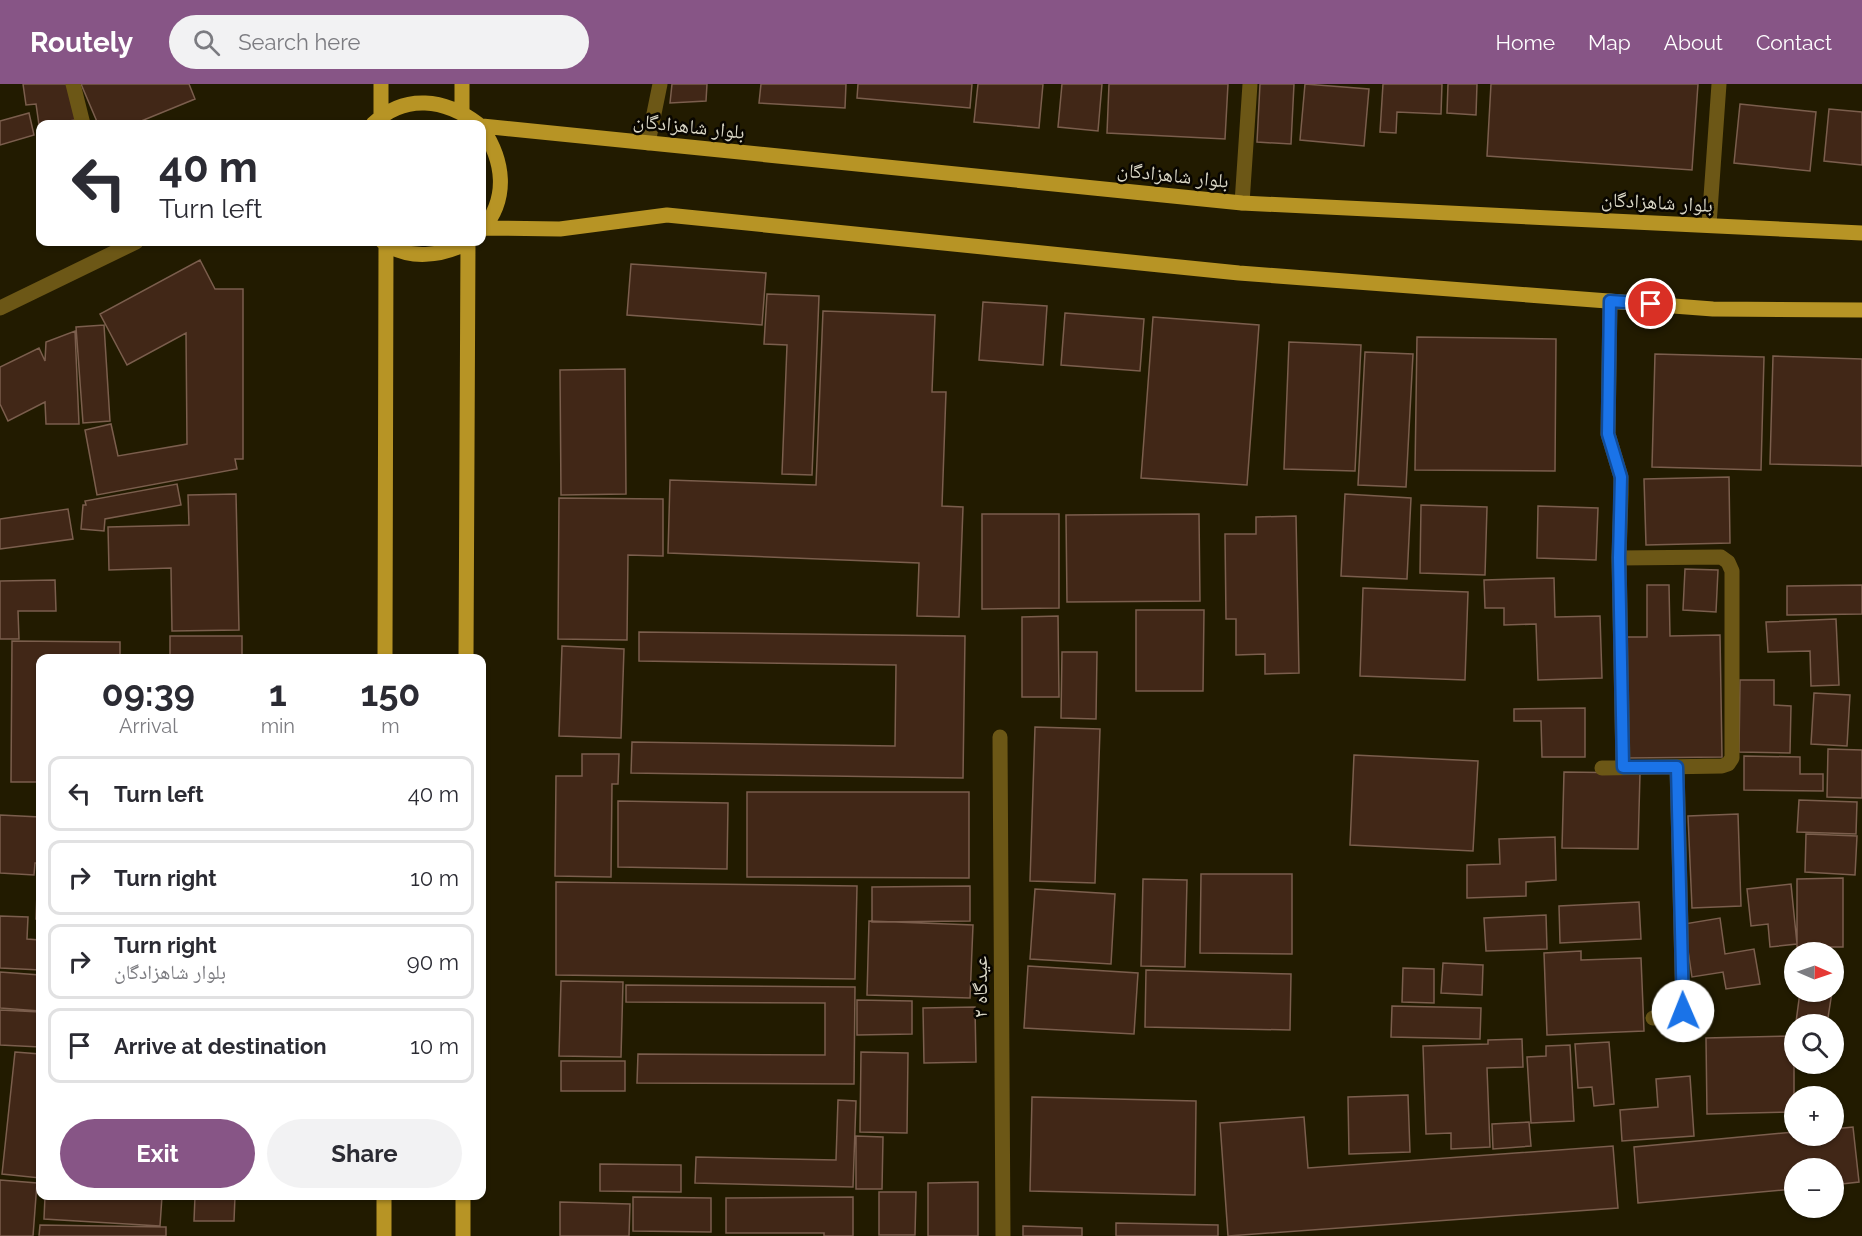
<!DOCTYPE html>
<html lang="en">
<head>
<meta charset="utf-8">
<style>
  :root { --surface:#fff; --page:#f2f2f3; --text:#2b2b33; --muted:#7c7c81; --line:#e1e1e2; --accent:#875586 }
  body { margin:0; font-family:Raleway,"Noto Naskh Arabic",sans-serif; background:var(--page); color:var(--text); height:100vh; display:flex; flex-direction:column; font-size:22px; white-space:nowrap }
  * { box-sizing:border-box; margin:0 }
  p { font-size:20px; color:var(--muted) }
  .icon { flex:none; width:33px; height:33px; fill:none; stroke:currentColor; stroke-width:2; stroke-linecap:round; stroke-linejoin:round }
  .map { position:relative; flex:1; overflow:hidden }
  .drawer { position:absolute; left:36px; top:570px; width:450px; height:546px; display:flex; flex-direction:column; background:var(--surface); border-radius:12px; box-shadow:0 2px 4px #0004 }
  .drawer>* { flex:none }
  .hud { position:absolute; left:36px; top:36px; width:450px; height:126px; border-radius:12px; box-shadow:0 2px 4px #0004; background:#fff; color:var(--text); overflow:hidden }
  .needle { width:39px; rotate:92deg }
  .controls { position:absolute; left:1784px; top:858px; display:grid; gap:12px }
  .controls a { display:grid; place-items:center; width:60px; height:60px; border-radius:50%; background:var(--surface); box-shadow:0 2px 4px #0004; font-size:30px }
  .pin { position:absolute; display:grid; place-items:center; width:51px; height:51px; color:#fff; margin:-26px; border:3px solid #fff; border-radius:50%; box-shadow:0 2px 6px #0007 }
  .me { position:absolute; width:66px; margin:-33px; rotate:359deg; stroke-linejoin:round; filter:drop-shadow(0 0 4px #0008) }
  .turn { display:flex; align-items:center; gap:21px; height:126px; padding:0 24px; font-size:27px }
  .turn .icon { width:78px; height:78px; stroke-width:2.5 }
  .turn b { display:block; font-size:42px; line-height:51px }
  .eta { display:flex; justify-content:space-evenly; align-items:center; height:102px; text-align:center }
  .eta b { font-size:36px; font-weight:700; line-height:42px }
  .primary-button { display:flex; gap:12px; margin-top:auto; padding:12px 24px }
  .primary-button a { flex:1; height:69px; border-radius:36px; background:var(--accent); color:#fff; font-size:24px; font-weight:700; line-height:69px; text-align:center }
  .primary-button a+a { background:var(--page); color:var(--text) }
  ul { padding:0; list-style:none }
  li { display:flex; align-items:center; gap:18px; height:75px; margin:0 12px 9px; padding:0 12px; border:3px solid var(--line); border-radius:12px }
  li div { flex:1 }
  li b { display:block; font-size:22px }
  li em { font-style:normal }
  header { display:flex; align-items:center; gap:36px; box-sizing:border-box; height:84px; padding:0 30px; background:var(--accent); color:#fff }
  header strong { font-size:28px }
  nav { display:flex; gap:33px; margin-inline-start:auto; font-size:21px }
  .search { width:420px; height:54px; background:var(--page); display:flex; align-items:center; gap:15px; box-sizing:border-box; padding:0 21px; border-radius:33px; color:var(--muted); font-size:22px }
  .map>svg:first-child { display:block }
</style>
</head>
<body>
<header>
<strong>Routely</strong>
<div class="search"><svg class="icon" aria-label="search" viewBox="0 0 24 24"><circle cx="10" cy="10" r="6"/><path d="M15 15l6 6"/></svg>Search here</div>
<nav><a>Home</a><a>Map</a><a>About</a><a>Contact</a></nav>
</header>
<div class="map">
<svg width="1862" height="1152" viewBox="0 0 1862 1152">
  <rect width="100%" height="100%" fill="#221b00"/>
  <path fill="#412717" stroke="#7b5e4d" stroke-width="1.5" d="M 23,0 L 71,0 L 76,36 L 39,41 L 36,20 L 26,21 Z
    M 81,0 L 189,0 L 195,15 L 134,40 L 98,40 Z
    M 672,0 L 707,0 L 706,17 L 670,19 Z
    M 761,0 L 846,0 L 845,24 L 759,19 Z
    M 858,0 L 972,0 L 970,24 L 857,14 Z
    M 978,0 L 1043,0 L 1039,44 L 974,38 Z
    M 1062,0 L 1102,0 L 1098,47 L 1058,43 Z
    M 1109,0 L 1228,0 L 1225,55 L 1107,49 Z
    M 1260,0 L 1294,0 L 1291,60 L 1257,58 Z
    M 1305,0 L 1369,5 L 1364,62 L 1300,56 Z
    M 1383,0 L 1442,0 L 1441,30 L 1397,28 L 1396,49 L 1380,48 Z
    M 1448,0 L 1477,0 L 1476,31 L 1447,29 Z
    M 1491,0 L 1698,0 L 1692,86 L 1487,72 Z
    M 1740,20 L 1816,28 L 1810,87 L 1734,79 Z
    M 1829,25 L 1862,28 L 1862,81 L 1824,77 Z
    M 29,29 L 34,51 L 0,61 L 0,37 Z
    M 200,176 L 215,205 L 243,205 L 243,375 L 235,375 L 237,385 L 97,411 L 85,346 L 111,340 L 118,372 L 187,360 L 186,249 L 127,281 L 100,230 Z
    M 631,180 L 766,189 L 762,241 L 627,231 Z
    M 767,210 L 819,212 L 812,391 L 782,390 L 787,261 L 764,260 Z
    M 983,218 L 1047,222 L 1043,281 L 979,276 Z
    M 823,227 L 935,231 L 932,308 L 946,308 L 942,422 L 963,423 L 959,533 L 917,532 L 919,479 L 668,469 L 670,396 L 816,401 Z
    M 1065,229 L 1144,235 L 1140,287 L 1061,281 Z
    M 1153,233 L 1259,241 L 1247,401 L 1141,394 Z
    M 104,241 L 110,337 L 83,339 L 76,243 Z
    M 75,247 L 79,340 L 46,340 L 45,318 L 8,337 L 0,320 L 0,283 L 39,264 L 45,277 L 46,258 Z
    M 1417,253 L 1556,255 L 1555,387 L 1415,386 Z
    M 1289,258 L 1361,261 L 1355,387 L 1284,385 Z
    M 1365,268 L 1413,270 L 1406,403 L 1358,401 Z
    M 1655,270 L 1764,273 L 1761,386 L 1652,383 Z
    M 1773,272 L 1862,275 L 1862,382 L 1770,380 Z
    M 625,285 L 626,410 L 561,411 L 560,286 Z
    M 1729,393 L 1730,459 L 1646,461 L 1644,395 Z
    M 177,400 L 181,421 L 105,435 L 104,447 L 81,445 L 83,421 L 86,421 L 85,417 Z
    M 236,410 L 239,546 L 172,547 L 171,484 L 109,486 L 108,443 L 189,441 L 188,411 Z
    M 1345,410 L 1411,414 L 1407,495 L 1341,492 Z
    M 559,414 L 663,415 L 663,472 L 628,471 L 627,556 L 558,555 Z
    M 1421,421 L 1487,423 L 1485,491 L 1420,489 Z
    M 1538,422 L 1598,424 L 1596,476 L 1537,474 Z
    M 68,425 L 73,455 L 0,465 L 0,435 Z
    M 982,430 L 1059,430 L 1059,524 L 982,525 Z
    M 1199,430 L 1200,517 L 1067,518 L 1066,431 Z
    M 1296,432 L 1299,589 L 1265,590 L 1265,570 L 1236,571 L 1236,535 L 1226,535 L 1225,450 L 1256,450 L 1256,433 Z
    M 1685,485 L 1718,486 L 1716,528 L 1683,526 Z
    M 1554,494 L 1555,533 L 1600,532 L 1602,594 L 1538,596 L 1536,540 L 1504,541 L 1504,524 L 1485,524 L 1484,496 Z
    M 55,496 L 56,527 L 18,527 L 19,555 L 0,555 L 0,497 Z
    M 1647,501 L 1669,501 L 1670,552 L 1720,551 L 1722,673 L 1628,674 L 1627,553 L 1647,553 Z
    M 1862,501 L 1862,530 L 1787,531 L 1787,502 Z
    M 1363,504 L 1468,508 L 1465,596 L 1360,592 Z
    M 1136,526 L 1204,526 L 1203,607 L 1136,607 Z
    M 1058,532 L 1059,613 L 1022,613 L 1022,533 Z
    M 1836,535 L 1839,601 L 1811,602 L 1810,567 L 1768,568 L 1766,538 Z
    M 639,548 L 965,552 L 963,694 L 631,689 L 632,658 L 895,662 L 896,581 L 639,577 Z
    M 170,552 L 242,552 L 242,574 L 170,574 Z
    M 12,557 L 120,558 L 120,574 L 40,574 L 40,698 L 11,698 Z
    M 562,562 L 624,565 L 621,654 L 559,652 Z
    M 1062,568 L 1097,568 L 1096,635 L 1061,634 Z
    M 1740,596 L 1774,596 L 1774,621 L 1791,622 L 1790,669 L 1739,668 Z
    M 1814,609 L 1850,611 L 1847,662 L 1811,660 Z
    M 1585,624 L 1585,673 L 1542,673 L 1541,637 L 1514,637 L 1514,625 Z
    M 1035,643 L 1100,645 L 1095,799 L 1030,797 Z
    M 1828,665 L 1862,666 L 1862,714 L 1827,713 Z
    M 582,670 L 619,670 L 618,700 L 612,700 L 611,793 L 555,792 L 556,692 L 582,692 Z
    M 1354,671 L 1478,677 L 1473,767 L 1350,761 Z
    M 1744,672 L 1800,673 L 1800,690 L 1823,690 L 1823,707 L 1744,706 Z
    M 1564,688 L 1640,689 L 1638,765 L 1562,764 Z
    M 747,708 L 969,708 L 969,794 L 747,793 Z
    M 1799,716 L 1857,718 L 1856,750 L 1797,748 Z
    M 618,717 L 728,719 L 727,785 L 618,783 Z
    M 1738,730 L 1741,822 L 1692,824 L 1688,732 Z
    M 0,731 L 40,733 L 40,779 L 35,779 L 34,791 L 0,789 Z
    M 1806,750 L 1857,752 L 1855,791 L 1805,788 Z
    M 1555,753 L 1556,796 L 1526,798 L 1526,812 L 1467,814 L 1467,781 L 1500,780 L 1499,755 Z
    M 38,782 L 40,782 L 40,835 L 36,835 Z
    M 1201,790 L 1292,790 L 1292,870 L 1200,869 Z
    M 1843,794 L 1843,863 L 1797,863 L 1797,795 Z
    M 1143,795 L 1187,796 L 1185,883 L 1141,882 Z
    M 556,798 L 857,802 L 855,895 L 556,891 Z
    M 1791,800 L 1797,860 L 1770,863 L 1768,840 L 1751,842 L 1747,805 Z
    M 970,802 L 970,837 L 872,838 L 872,803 Z
    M 1035,805 L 1115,810 L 1111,880 L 1030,875 Z
    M 1639,818 L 1641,855 L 1560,859 L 1559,822 Z
    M 1546,831 L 1547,865 L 1486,867 L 1484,834 Z
    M 0,832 L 28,833 L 27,855 L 40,856 L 40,886 L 0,884 Z
    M 1720,834 L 1725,870 L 1754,865 L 1760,900 L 1726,905 L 1723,888 L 1692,893 L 1684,840 Z
    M 869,837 L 973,841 L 970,914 L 867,911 Z
    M 1581,867 L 1581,876 L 1641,874 L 1644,947 L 1547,951 L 1544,869 Z
    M 1443,879 L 1483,881 L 1482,911 L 1441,909 Z
    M 1028,882 L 1138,889 L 1134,950 L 1024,944 Z
    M 1403,884 L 1434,885 L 1434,919 L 1402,918 Z
    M 1146,886 L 1291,890 L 1290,946 L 1145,943 Z
    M 0,888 L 40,891 L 40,927 L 0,924 Z
    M 561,897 L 623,898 L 621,973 L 559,972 Z
    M 626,901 L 855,903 L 854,1000 L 637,999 L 638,970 L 825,971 L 825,919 L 626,918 Z
    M 1800,908 L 1832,908 L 1827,940 L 1796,938 Z
    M 857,916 L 912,917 L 912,950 L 857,951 Z
    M 1392,922 L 1481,924 L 1480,955 L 1391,953 Z
    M 975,923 L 976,978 L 924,979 L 923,924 Z
    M 0,926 L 40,928 L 40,963 L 0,961 Z
    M 1794,952 L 1794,1028 L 1707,1030 L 1706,954 Z
    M 1522,955 L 1523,983 L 1487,984 L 1490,1063 L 1451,1065 L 1451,1049 L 1426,1050 L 1423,962 L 1488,960 L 1488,956 Z
    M 1609,958 L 1614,1020 L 1594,1022 L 1592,1003 L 1578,1004 L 1575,960 Z
    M 1570,961 L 1574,1037 L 1531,1039 L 1527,973 L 1546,972 L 1546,962 Z
    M 15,968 L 40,970 L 40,1094 L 2,1090 Z
    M 861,968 L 908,969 L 907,1049 L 860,1048 Z
    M 561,977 L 625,977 L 625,1007 L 561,1007 Z
    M 1690,992 L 1694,1052 L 1622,1057 L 1620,1026 L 1658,1023 L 1656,995 Z
    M 1408,1011 L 1410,1068 L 1349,1070 L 1348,1013 Z
    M 1032,1013 L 1196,1017 L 1195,1111 L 1030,1107 Z
    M 838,1016 L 856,1017 L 853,1103 L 695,1099 L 696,1073 L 836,1076 Z
    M 1304,1033 L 1308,1084 L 1613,1062 L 1618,1124 L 1228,1152 L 1220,1039 Z
    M 1529,1038 L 1531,1062 L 1493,1065 L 1492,1040 Z
    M 1853,1043 L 1859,1098 L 1833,1101 L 1833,1084 L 1794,1084 L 1794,1105 L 1638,1119 L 1634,1063 L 1794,1048 L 1794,1052 L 1833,1052 L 1833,1045 Z
    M 856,1052 L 883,1053 L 882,1105 L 856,1105 Z
    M 600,1080 L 681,1081 L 681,1108 L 600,1107 Z
    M 0,1096 L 37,1099 L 33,1152 L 0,1152 Z
    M 978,1098 L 978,1152 L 928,1152 L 928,1099 Z
    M 879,1108 L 916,1108 L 915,1151 L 879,1151 Z
    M 45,1112 L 162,1112 L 160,1142 L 44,1135 Z
    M 195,1112 L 235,1112 L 234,1137 L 194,1137 Z
    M 633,1113 L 711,1114 L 711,1148 L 633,1147 Z
    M 853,1113 L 853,1152 L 824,1152 L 824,1149 L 726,1149 L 726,1114 Z
    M 560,1118 L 630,1120 L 629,1152 L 560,1152 Z
    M 1116,1139 L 1218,1141 L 1218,1152 L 1116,1152 Z
    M 40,1141 L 166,1143 L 166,1152 L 39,1152 Z
    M 1023,1142 L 1082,1144 L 1082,1152 L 1023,1152 Z"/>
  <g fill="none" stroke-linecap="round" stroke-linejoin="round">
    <path stroke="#6c5716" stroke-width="15" d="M 73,0 L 83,40
      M 648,59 L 660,0
      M 1242,119 L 1250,0
      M 1709,141 L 1719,0
      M 1610,217 L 1608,350 L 1621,393 L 1621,411 L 1619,474 L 1623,683
      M 0,224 L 136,158
      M 1000,653 L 1003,1152
      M 1602,684 L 1722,682 L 1728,680 L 1732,674 L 1732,487 L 1728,478 L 1721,473 L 1619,474
      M 1653,934 L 1679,933 L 1683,927 L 1677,683"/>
    <path stroke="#b79425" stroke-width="15" d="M 462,0 L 462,28
      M 381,33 L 381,0
      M 373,40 C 405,9 445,15 478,40
      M 482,42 L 1242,119 L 1862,149
      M 482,44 C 504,77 509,114 482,146
      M 484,144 L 560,145 L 667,131 L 1239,189 L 1713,225 L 1862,226
      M 383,158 C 409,177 442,172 469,158
      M 385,574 L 386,160
      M 466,574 L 468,158
      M 384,1152 L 384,1112
      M 463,1152 L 463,1112"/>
  </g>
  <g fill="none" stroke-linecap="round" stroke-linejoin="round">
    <defs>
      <path id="route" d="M 1651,220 L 1610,217 L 1608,350 L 1621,393 L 1619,474 L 1623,683 L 1677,683 L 1683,927"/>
    </defs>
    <use href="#route" stroke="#114b97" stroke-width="15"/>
    <use href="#route" stroke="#1a73e8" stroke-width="10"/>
  </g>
  <g text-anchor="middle" stroke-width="5" stroke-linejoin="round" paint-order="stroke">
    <g font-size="20" fill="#d9d6c5" stroke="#090600">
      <text transform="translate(689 42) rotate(6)" y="7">بلوار شاهزادگان</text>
      <text transform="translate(1173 91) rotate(6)" y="7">بلوار شاهزادگان</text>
      <text transform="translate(1657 118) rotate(3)" y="7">بلوار شاهزادگان</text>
      <text transform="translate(980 903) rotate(-90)" y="7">عیدگاه ۲</text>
    </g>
  </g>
</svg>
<div class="controls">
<a><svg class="needle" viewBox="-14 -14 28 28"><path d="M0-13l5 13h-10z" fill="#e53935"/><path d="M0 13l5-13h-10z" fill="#7c7c81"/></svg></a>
<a><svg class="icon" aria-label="search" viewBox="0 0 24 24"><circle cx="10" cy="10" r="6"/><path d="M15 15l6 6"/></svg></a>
<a>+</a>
<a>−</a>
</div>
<div class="pin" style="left:1651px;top:220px;background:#d93025"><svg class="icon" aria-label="arrive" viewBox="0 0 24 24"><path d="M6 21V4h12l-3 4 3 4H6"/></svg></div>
<svg class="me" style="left:1683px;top:927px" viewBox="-20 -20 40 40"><circle r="19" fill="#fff"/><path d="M0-13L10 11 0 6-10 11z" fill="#1a73e8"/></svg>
<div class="hud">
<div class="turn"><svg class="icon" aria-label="left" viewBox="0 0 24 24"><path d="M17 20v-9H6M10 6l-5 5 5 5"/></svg><div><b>40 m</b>Turn left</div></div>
</div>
<section class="drawer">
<div class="eta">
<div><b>09:39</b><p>Arrival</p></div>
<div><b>1</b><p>min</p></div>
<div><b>150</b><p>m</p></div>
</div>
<ul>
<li><svg class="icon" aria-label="left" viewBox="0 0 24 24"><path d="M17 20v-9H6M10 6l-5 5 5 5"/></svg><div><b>Turn left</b></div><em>40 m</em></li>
<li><svg class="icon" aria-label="right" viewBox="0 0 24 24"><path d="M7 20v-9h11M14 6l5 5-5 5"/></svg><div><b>Turn right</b></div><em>10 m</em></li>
<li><svg class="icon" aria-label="right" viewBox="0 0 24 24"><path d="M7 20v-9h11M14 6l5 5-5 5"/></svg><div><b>Turn right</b><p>بلوار شاهزادگان</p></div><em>90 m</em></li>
<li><svg class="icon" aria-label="arrive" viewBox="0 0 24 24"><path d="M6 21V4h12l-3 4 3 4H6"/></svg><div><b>Arrive at destination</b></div><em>10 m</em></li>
</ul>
<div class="primary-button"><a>Exit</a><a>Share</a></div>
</section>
</div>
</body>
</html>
